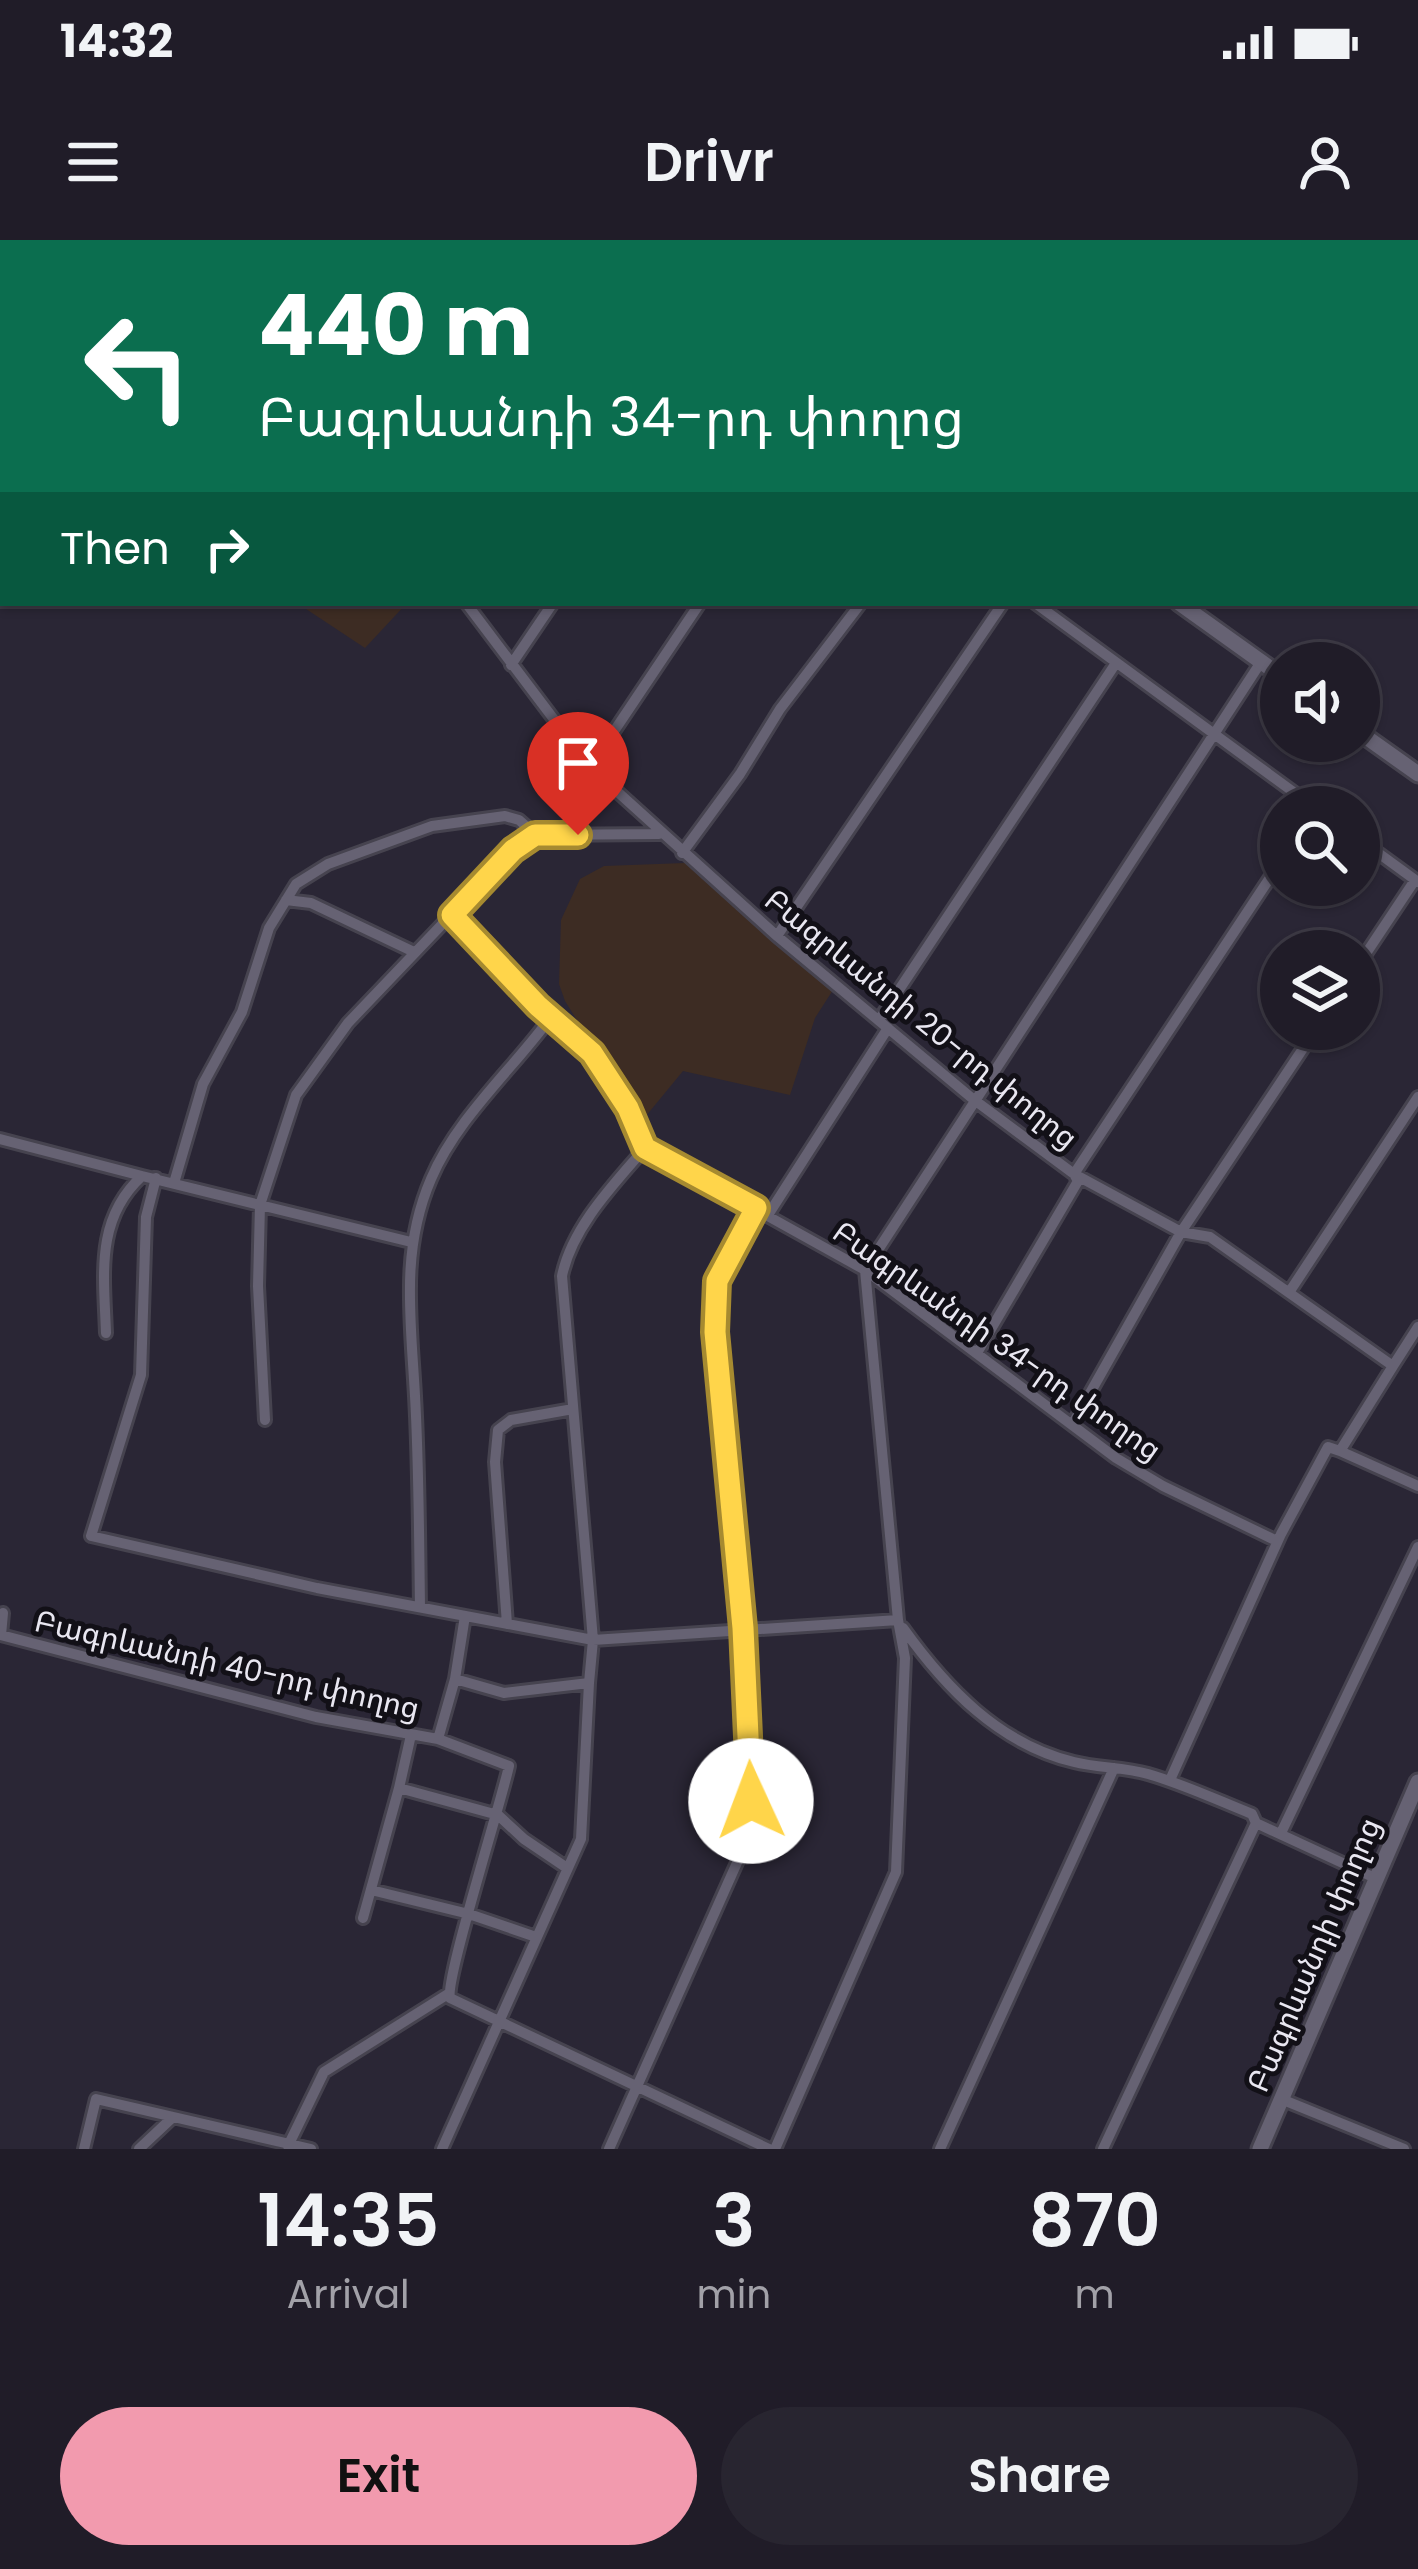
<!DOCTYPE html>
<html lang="en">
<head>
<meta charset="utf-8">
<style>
  :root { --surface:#201c28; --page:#282530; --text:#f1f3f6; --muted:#a2a1a8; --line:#3d3a45; --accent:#f29aae }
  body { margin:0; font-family:Poppins,"Noto Sans Armenian",sans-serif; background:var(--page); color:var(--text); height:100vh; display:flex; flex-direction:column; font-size:45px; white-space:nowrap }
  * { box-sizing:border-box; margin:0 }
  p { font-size:39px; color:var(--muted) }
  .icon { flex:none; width:66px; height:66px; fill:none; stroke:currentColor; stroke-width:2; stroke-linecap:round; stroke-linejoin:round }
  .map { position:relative; height:1909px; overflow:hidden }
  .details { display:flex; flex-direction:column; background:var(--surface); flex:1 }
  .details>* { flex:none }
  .guide { position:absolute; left:0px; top:0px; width:1419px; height:366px; box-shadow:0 3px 9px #0004,0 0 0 3px var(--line); background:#0b6e4f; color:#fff; overflow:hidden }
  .fabs { position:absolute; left:1260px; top:402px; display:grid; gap:24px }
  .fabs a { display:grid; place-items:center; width:120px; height:120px; border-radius:50%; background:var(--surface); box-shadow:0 3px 9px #0004,0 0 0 3px var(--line); font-size:60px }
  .pin { position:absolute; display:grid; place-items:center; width:102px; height:102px; color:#fff; margin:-123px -51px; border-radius:50% 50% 50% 0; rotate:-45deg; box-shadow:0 0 12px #0007 }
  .pin .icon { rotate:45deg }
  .me { position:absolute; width:132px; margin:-66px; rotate:358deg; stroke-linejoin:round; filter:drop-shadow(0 0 9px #0008) }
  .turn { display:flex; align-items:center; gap:42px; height:252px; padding:0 60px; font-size:54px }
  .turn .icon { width:156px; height:156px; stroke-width:2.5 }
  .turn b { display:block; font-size:84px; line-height:102px }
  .then { display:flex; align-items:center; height:114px; padding:0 60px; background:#0003; gap:24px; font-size:45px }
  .eta { display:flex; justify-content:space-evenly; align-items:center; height:204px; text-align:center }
  .eta b { font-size:72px; font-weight:600; line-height:84px }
  .action { display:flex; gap:24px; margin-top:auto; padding:24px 60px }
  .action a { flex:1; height:138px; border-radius:72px; background:var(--accent); color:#111; font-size:48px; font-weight:600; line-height:138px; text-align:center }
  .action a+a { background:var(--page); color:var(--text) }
  .status { display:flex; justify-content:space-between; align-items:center; height:84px; padding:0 60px; background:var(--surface); direction:ltr }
  .status svg { height:33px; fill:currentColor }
  header { display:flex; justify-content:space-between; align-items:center; height:156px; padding:0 60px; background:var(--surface); font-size:54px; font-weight:600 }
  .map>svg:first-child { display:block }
</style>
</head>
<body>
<div class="status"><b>14:32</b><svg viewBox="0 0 49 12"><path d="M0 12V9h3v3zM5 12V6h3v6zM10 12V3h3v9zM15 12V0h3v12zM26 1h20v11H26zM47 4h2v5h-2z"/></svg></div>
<header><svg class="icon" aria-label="menu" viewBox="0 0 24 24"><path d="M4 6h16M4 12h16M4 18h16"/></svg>Drivr<svg class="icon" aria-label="person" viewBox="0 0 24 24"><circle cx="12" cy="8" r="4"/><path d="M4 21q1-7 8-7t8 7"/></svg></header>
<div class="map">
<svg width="1418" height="1909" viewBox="0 0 1418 1909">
  <rect width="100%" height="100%" fill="#2a2635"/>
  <path fill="#3d2c23" d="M 961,0 L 1418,0 L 1418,241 L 1416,3 L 955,3 Z
    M 297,363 L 407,363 L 365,408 Z
    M 685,623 L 833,750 L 815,778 L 790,855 L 683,831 L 641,882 L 565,761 L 559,744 L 561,680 L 580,639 L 604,626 Z"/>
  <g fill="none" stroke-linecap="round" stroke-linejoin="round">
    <defs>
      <path id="street" d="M 60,0 L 64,3
        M 618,0 L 623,3
        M 922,3 L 929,0
        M 466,363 L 590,527 L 777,696 L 973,859 L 1074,934 L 1181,992 L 1210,997 L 1393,1126 L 1340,1211 L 1418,1246
        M 1035,363 L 1314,567
        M 511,425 L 553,363
        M 590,527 L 700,363
        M 1359,599 L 1418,642
        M 682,613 L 740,534 L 780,469 L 861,363
        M 286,660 L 311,663 L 414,712
        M 452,675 L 538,766 L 591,813 L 628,869 L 645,908 L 865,1030 L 1116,1218 L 1163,1246 L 1277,1301
        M 777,696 L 1003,363
        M 1359,724 L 1415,640
        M 879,780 L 1116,423
        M 0,899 L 142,936
        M 156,938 L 146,977 L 141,1135 L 91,1296 L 317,1348 L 593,1400 L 562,1036 C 572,987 614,944 645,908
        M 174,943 L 203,844 L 242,772 L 269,688 L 296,644 L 328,624 L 432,586 L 505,576 L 519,580 L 536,595
        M 768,975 L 888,788
        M 1290,1051 L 1418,857
        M 106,1093 C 104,1035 95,979 142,936 L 260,965 L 296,855 L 348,783 L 513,610 L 535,595 L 659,594
        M 977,1113 L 1078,941 L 1074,934 L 1281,621
        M 1393,1126 L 1418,1087
        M 265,1180 L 258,1046 L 260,965 L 411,1002
        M 1072,1185 L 1181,992 L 1316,789
        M 420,1367 C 419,1296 419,1226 415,1156 C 411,1080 400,1011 431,939 C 457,878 512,830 551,777
        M 3,1373 L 1,1395 L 316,1477 L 438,1499 L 455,1439 L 504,1453 L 589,1443 L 593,1400 L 898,1380
        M 507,1384 L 495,1222 L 498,1190 L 511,1180 L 573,1169
        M 903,1388 C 946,1448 999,1504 1074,1522 C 1098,1528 1124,1527 1148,1534 C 1183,1544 1217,1560 1252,1574 L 1256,1583 L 1375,1638
        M 455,1439 L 465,1376
        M 438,1499 L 509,1526 C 501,1563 445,1740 450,1758 L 769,1909
        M 1170,1540 L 1281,1294 L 1328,1207 L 1340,1211
        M 399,1548 L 411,1495
        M 1281,1593 L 1418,1307
        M 371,1650 L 469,1674 L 536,1697
        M 363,1678 L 399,1548 L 498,1575 L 524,1599 L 567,1628
        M 1281,1859 L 1404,1909
        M 288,1906 L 324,1832 L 448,1754
        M 84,1909 L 96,1859 L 311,1909
        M 139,1909 L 173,1877
        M 442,1909 L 581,1599 L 589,1443
        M 609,1909 L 740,1616 L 751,1561 L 743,1389 L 714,1092 L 717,1041 L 756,968
        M 775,1909 L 896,1632 L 905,1418 L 898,1380 L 865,1030 L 1261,422
        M 940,1909 L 1114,1528
        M 1103,1909 L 1256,1583"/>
      <path id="secondary" d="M 761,0 L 764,3
        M 1179,363 L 1281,436
        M 1359,492 L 1418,534
        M 1260,1909 L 1418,1542"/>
    </defs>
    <use href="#street" stroke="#46434f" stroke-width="16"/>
    <use href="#secondary" stroke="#46434f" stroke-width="21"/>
    <use href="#street" stroke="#666273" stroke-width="10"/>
    <use href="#secondary" stroke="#666273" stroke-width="15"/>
  </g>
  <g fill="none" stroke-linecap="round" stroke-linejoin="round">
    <defs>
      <path id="route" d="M 578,595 L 535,595 L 513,610 L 452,675 L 538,766 L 592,813 L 628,868 L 645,908 L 756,968 L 717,1041 L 715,1092 L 743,1388 L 751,1561"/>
    </defs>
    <use href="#route" stroke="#a68a30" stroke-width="30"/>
    <use href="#route" stroke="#ffd54a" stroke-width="21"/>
  </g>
  <g text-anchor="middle" stroke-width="10" stroke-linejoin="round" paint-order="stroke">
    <g font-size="30" fill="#e9e7f1" stroke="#121017">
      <text transform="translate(921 779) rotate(39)" y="10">Բագրևանդի 20-րդ փողոց</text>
      <text transform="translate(997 1101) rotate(35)" y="10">Բագրևանդի 34-րդ փողոց</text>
      <text transform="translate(227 1425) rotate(13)" y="10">Բագրևանդի 40-րդ փողոց</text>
      <text transform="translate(1314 1715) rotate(-67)" y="10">Բագրևանդի փողոց</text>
    </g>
  </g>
</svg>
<div class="fabs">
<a><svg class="icon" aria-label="sound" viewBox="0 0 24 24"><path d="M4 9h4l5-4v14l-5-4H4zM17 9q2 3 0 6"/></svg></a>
<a><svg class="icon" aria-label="search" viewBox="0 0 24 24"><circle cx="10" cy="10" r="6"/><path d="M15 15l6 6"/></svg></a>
<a><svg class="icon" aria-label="layers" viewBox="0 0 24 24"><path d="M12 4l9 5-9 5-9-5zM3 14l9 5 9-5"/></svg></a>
</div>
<div class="pin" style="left:578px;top:595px;background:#d93025"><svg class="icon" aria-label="arrive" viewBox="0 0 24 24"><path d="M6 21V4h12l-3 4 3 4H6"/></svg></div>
<svg class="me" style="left:751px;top:1561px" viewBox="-20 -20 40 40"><circle r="19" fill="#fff"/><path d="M0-13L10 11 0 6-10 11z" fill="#ffd54a"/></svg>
<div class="guide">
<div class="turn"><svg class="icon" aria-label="left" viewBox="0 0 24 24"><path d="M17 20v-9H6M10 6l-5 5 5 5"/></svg><div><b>440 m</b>Բագրևանդի 34-րդ փողոց</div></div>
<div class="then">Then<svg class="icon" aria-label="right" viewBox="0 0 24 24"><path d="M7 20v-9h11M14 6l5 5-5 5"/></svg></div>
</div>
</div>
<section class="details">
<div class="eta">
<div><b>14:35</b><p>Arrival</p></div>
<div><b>3</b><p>min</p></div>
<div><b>870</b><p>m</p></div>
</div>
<div class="action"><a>Exit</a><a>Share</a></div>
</section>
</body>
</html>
